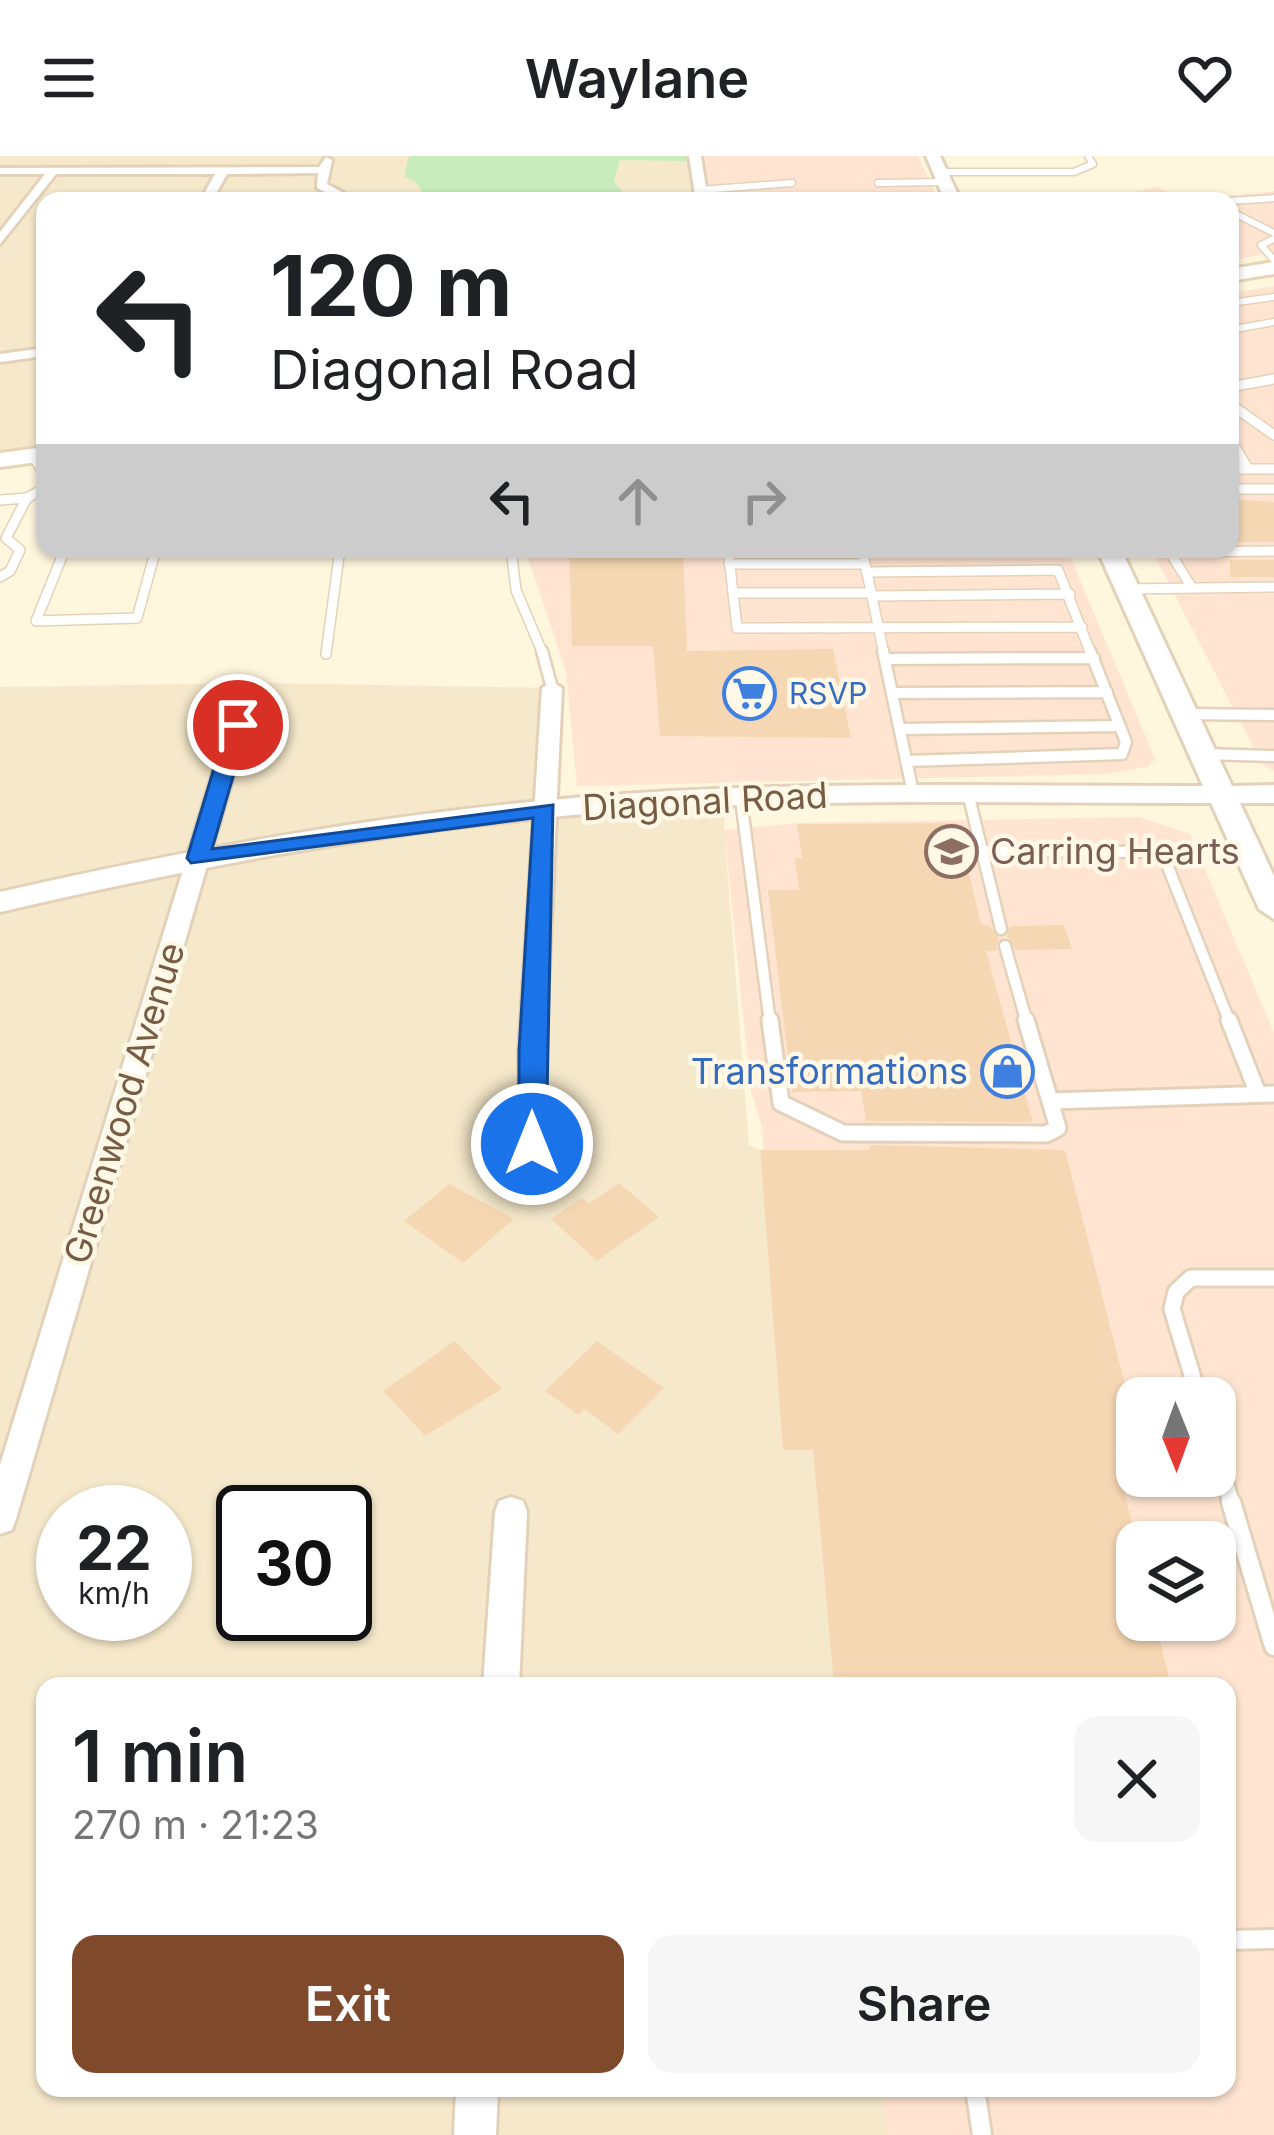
<!DOCTYPE html>
<html lang="en">
<head>
<meta charset="utf-8">
<style>
  :root { --surface:#fff; --page:#f6f6f6; --text:#202124; --muted:#757577; --accent:#7f492c }
  body { margin:0; font-family:Inter,sans-serif; background:var(--page); color:var(--text); height:100vh; display:flex; flex-direction:column; font-size:45px; white-space:nowrap }
  * { box-sizing:border-box; margin:0 }
  p { font-size:39px; color:var(--muted) }
  .icon { flex:none; width:66px; height:66px; fill:none; stroke:currentColor; stroke-width:2; stroke-linecap:round; stroke-linejoin:round }
  .map { position:relative; flex:1; overflow:hidden }
  .side { position:absolute; left:36px; top:1521px; width:1200px; height:420px; display:flex; flex-direction:column; background:var(--surface); border-radius:24px; box-shadow:0 3px 9px #0004 }
  .side>* { flex:none }
  .banner { position:absolute; left:36px; top:36px; width:1203px; height:366px; border-radius:24px; box-shadow:0 3px 9px #0004; background:#fff; color:var(--text); overflow:hidden }
  .needle { width:78px; rotate:179deg }
  .buttons { position:absolute; left:1116px; top:1221px; display:grid; gap:24px }
  .buttons a { display:grid; place-items:center; width:120px; height:120px; border-radius:24px; background:var(--surface); box-shadow:0 3px 9px #0004; font-size:60px }
  .speed { position:absolute; left:36px; top:1329px; display:flex; gap:24px; font-size:60px; font-weight:700; text-align:center }
  .speed>* { display:grid; place-content:center; width:156px; height:156px; border-radius:50%; background:var(--surface); box-shadow:0 3px 9px #0004; line-height:1 }
  .speed small { font-size:30px; font-weight:400 }
  .speed .limit { border:6px solid #111; border-radius:18px; background:#fff; color:#111 }
  .pin { position:absolute; display:grid; place-items:center; width:102px; height:102px; color:#fff; margin:-51px; border:6px solid #fff; border-radius:50%; box-shadow:0 3px 12px #0007 }
  .me { position:absolute; width:132px; margin:-66px; rotate:0deg; stroke-linejoin:round; filter:drop-shadow(0 0 9px #0008) }
  .turn { display:flex; align-items:center; gap:42px; height:252px; padding:0 36px; font-size:54px }
  .turn .icon { width:156px; height:156px; stroke-width:2.5 }
  .turn b { display:block; font-size:84px; line-height:102px }
  .lanes { display:flex; align-items:center; height:114px; padding:0 36px; background:#0003; justify-content:center; gap:60px; direction:ltr }
  .lanes .off { opacity:.35 }
  .round { display:grid; place-items:center; flex:none; width:126px; height:126px; border-radius:24px; background:var(--page) }
  .headline { display:flex; align-items:center; justify-content:space-between; height:204px; padding:0 36px }
  h1 { font-size:72px; font-weight:600; line-height:90px }
  .action { display:flex; gap:24px; margin-top:auto; padding:24px 36px }
  .action a { flex:1; height:138px; border-radius:24px; background:var(--accent); color:#fff; font-size:48px; font-weight:600; line-height:138px; text-align:center }
  .action a+a { background:var(--page); color:var(--text) }
  header { display:flex; justify-content:space-between; align-items:center; height:156px; padding:0 36px; background:var(--surface); font-size:54px; font-weight:600 }
  .map>svg:first-child { display:block }
</style>
</head>
<body>
<header><svg class="icon" aria-label="menu" viewBox="0 0 24 24"><path d="M4 6h16M4 12h16M4 18h16"/></svg>Waylane<svg class="icon" aria-label="heart" viewBox="0 0 24 24"><path d="M12 20l-8-8c-3-5 5-10 8-4 3-6 11-1 8 4z"/></svg></header>
<div class="map">
<svg width="1274" height="1979" viewBox="0 0 1274 1979">
  <rect width="100%" height="100%" fill="#fef6dd"/>
  <path fill="#f6e9cb" fill-rule="evenodd" d="M 0,0 L 695,0 L 702,45 L 45,45 L 45,298 L 0,304 Z
    M 921,35 L 926,45 L 712,45 L 709,38 Z
    M 264,527 L 552,532 L 545,655 L 726,644 L 724,674 L 749,989 L 760,994 L 783,1293 L 813,1294 L 834,1530 L 45,1530 L 45,1932 L 881,1932 L 887,1979 L 0,1979 L 0,531 ZM 63,1356 L 165,1356 L 165,1458 L 63,1458 ZM 243,1356 L 345,1356 L 345,1458 L 243,1458 Z"/>
  <path fill="#ffe5d1" fill-rule="evenodd" d="M 703,0 L 918,0 L 935,36 L 709,38 Z
    M 1158,31 L 1184,44 L 1274,35 L 1274,96 L 1230,105 L 1230,45 L 1122,45 L 1113,40 Z
    M 1274,130 L 1274,615 L 1262,608 L 1151,393 L 1230,393 L 1230,137 Z
    M 525,393 L 1067,393 L 1155,603 L 1148,611 L 1105,618 L 577,630 L 566,515 Z
    M 1139,661 L 1190,678 L 1274,877 L 1274,1979 L 887,1979 L 881,1932 L 1227,1932 L 1227,1530 L 834,1530 L 813,1295 L 783,1294 L 762,971 L 751,935 L 724,674 L 799,667 ZM 1137,1242 L 1215,1242 L 1215,1320 L 1137,1320 ZM 1137,1386 L 1215,1386 L 1215,1464 L 1137,1464 Z"/>
  <path fill="#c8ecbb" d="M 409,0 L 686,0 L 686,5 L 620,4 L 614,25 L 623,37 L 606,45 L 427,45 L 418,28 L 404,20 Z"/>
  <path fill="#f6d7b3" d="M 1230,343 L 1274,346 L 1274,386 L 1230,386 Z
    M 569,393 L 683,393 L 687,495 L 833,493 L 851,582 L 660,580 L 653,490 L 572,490 Z
    M 1230,404 L 1274,404 L 1274,421 L 1230,421 Z
    M 957,667 L 981,768 L 990,770 L 999,782 L 996,795 L 986,795 L 1033,966 L 866,965 L 861,935 L 792,936 L 768,734 L 799,734 L 795,702 L 802,702 L 797,668 Z
    M 1064,769 L 1072,793 L 1016,794 L 1007,781 L 1010,770 Z
    M 869,989 L 1065,994 L 1137,1276 L 1137,1293 L 1114,1293 L 1137,1389 L 1137,1464 L 1155,1464 L 1171,1530 L 834,1530 L 813,1294 L 783,1294 L 760,994 L 870,994 Z
    M 619,1027 L 659,1061 L 597,1105 L 551,1063 L 582,1042 L 589,1048 Z
    M 449,1028 L 514,1063 L 463,1107 L 404,1065 Z
    M 455,1185 L 502,1233 L 425,1280 L 383,1235 Z
    M 597,1185 L 664,1232 L 618,1278 L 585,1253 L 578,1259 L 545,1235 Z"/>
  <g fill="none" stroke-linecap="round" stroke-linejoin="round">
    <defs>
      <path id="service-far4" d="M 940,16 L 1074,16 L 1093,8 L 1088,0
        M 878,27 L 945,26
        M 700,34 L 792,27
        M 1154,41 L 1162,45
        M 952,42 L 1020,45
        M 1230,45 L 1274,42
        M 1230,55 L 1274,77
        M 1274,83 L 1261,89 L 1274,104
        M 1230,147 L 1274,141
        M 1230,174 L 1274,166"/>
      <path id="service-far3" d="M 1230,231 L 1274,223
        M 1230,248 L 1274,279
        M 1230,282 L 1248,313
        M 33,299 L 45,320
        M 1230,313 L 1274,313
        M 1230,333 L 1274,333
        M 0,344 L 27,342 L 45,332
        M 65,393 L 36,465 L 137,462 L 156,393
        M 511,393 L 516,434 L 543,498
        M 728,393 L 737,472 L 1082,471
        M 862,393 L 884,498
        M 729,408 L 865,408
        M 866,416 L 1058,414 L 1091,498
        M 0,421 L 10,415 L 20,394 L 6,382 L 27,342
        M 1192,432 L 1170,396 L 1274,395
        M 1127,433 L 1274,431
        M 733,437 L 871,437
        M 872,440 L 1070,438
        M 326,498 L 340,393"/>
      <path id="service-far2" d="M 542,495 L 552,532
        M 883,495 L 913,637
        M 885,503 L 1094,502
        M 892,537 L 1107,536
        M 1186,558 L 1274,559
        M 900,573 L 1120,570
        M 1205,598 L 1274,600
        M 907,605 L 1122,598 L 1126,586 L 1090,495
        M 968,637 L 1001,773
        M 741,643 L 770,867
        M 984,695 L 1162,696 L 1230,867
        M 1005,790 L 1027,867"/>
      <path id="service-far1" d="M 770,864 L 781,947 L 843,977 L 1046,978 L 1058,972 L 1026,864
        M 1229,864 L 1258,938
        M 1051,945 L 1274,938
        M 1199,1242 L 1172,1153 L 1176,1136 L 1191,1122 L 1274,1122
        M 1215,1293 L 1232,1349"/>
      <path id="service" d="M 1231,1346 L 1274,1490
        M 1227,1784 L 1274,1783
        M 975,1932 L 982,1979"/>
      <path id="minor" d="M 689,0 L 701,0 L 708,45 L 696,45 Z
        M 326,1 L 332,4 L 327,28 L 358,45 L 343,45 L 317,32 L 318,17 L 227,18 L 212,45 L 200,45 L 215,18 L 56,18 L 0,88 L 0,76 L 45,18 L 0,18 L 0,12 L 319,11 Z
        M 45,192 L 45,200 L 0,206 L 0,198 Z
        M 249,526 L 259,532 L 16,1363 L 12,1374 L 0,1378 L 0,1309 L 239,532 Z
        M 552,526 L 562,532 L 545,895 L 546,988 L 533,998 L 520,988 L 519,895 L 542,532 Z
        M 511,1341 L 523,1345 L 527,1356 L 519,1530 L 483,1530 L 495,1356 L 499,1345 Z
        M 456,1932 L 498,1932 L 496,1979 L 454,1979 Z"/>
      <path id="tertiary" d="M 926,0 L 940,0 L 961,45 L 945,45 Z
        M 1097,393 L 1121,393 L 1232,630 L 1274,629 L 1274,647 L 1240,647 L 1274,720 L 1274,763 L 1259,753 L 1211,647 C 1020,647 828,642 638,654 C 422,668 210,707 0,756 L 0,736 C 210,688 423,651 639,637 C 827,625 1015,630 1203,630 Z"/>
      <path id="secondary" d="M 1274,106 L 1274,118 L 1230,125 L 1230,113 Z
        M 45,291 L 45,305 L 0,311 L 0,297 Z"/>
    </defs>
    <use href="#service-far4" stroke="#e3d2b9" stroke-width="9"/>
    <use href="#service-far3" stroke="#e3d2b9" stroke-width="12"/>
    <use href="#service-far2" stroke="#e3d2b9" stroke-width="15"/>
    <use href="#service-far1" stroke="#e3d2b9" stroke-width="21"/>
    <use href="#service" stroke="#e3d2b9" stroke-width="24"/>
    <use href="#minor" stroke="#e3d2b9" stroke-width="6"/>
    <use href="#tertiary" stroke="#e3d2b9" stroke-width="6"/>
    <use href="#secondary" stroke="#e8d4b6" stroke-width="6"/>
    <use href="#service-far4" stroke="#fff" stroke-width="6"/>
    <use href="#service-far3" stroke="#fff" stroke-width="9"/>
    <use href="#service-far2" stroke="#fff" stroke-width="10"/>
    <use href="#service-far1" stroke="#fff" stroke-width="15"/>
    <use href="#service" stroke="#fff" stroke-width="18"/>
    <use href="#minor" fill="#fff" fill-rule="evenodd"/>
    <use href="#tertiary" fill="#fff" fill-rule="evenodd"/>
    <use href="#secondary" fill="#fff" fill-rule="evenodd"/>
  </g>
  <path fill="#1a73e8" stroke="#114b97" stroke-width="3" d="M 238,563 L 248,569 L 212,693 L 553,649 L 546,988 L 542,995 L 523,995 L 519,988 L 519,895 L 533,662 L 191,707 L 187,702 L 227,569 Z"/>
  <defs>
    <symbol id="supermarket-ring" viewBox="-11 -11 22 22"><circle r="9.5" fill="#fff8e6" stroke="#3f7fe0" stroke-width="1.5"/><path d="M-6-5.5h2.5l.6 2H6L4.5 2H-2.5L-4.4-4H-6ZM-1.5 3.2a1.3 1.3 0 1 0 .1 0ZM3 3.2a1.3 1.3 0 1 0 .1 0Z" fill="#3f7fe0"/></symbol>
    <symbol id="school-ring" viewBox="-11 -11 22 22"><circle r="9.5" fill="#fff8e6" stroke="#8d6e63" stroke-width="1.5"/><path d="M0-5L7-2L0 1L-7-2ZM-4 1L0 2.5L4 1V4Q0 6-4 4Z" fill="#8d6e63"/></symbol>
    <symbol id="shop-ring" viewBox="-11 -11 22 22"><circle r="9.5" fill="#fff8e6" stroke="#3f7fe0" stroke-width="1.5"/><path d="M-5-2.5h2.3a2.7 3.5 0 0 1 5.4 0H5L5.5 6h-11ZM-1.5-2.5h3a1.5 2.3 0 0 0-3 0Z" fill="#3f7fe0"/></symbol>
  </defs>
  <g fill-rule="evenodd">
    <use href="#supermarket-ring" x="720" y="508" width="59" height="59"/>
    <use href="#school-ring" x="922" y="666" width="59" height="59"/>
    <use href="#shop-ring" x="978" y="886" width="59" height="59"/>
  </g>
  <g text-anchor="middle" stroke-width="9" stroke-linejoin="round" paint-order="stroke">
    <g font-size="30" fill="#366cbe" stroke="#fff8e6" text-anchor="start">
      <text x="789" y="548">RSVP</text>
    </g>
    <g font-size="36" fill="#765c44" stroke="#fff8e6">
      <text transform="translate(705 645) rotate(-3)" y="13">Diagonal Road</text>
      <text transform="translate(124 947) rotate(-73)" y="13">Greenwood Avenue</text>
    </g>
    <g font-size="36" fill="#785e54" stroke="#fff8e6" text-anchor="start">
      <text x="990" y="708">Carring Hearts</text>
    </g>
    <g font-size="36" fill="#366cbe" stroke="#fff8e6" text-anchor="end">
      <text x="968" y="928">Transformations</text>
    </g>
  </g>
</svg>
<div class="buttons">
<a><svg class="needle" viewBox="-14 -14 28 28"><path d="M0-13l5 13h-10z" fill="#e53935"/><path d="M0 13l5-13h-10z" fill="#757577"/></svg></a>
<a><svg class="icon" aria-label="layers" viewBox="0 0 24 24"><path d="M12 4l9 5-9 5-9-5zM3 14l9 5 9-5"/></svg></a>
</div>
<div class="speed"><div>22<small>km/h</small></div><div class="limit">30</div></div>
<div class="pin" style="left:238px;top:569px;background:#d93025"><svg class="icon" aria-label="arrive" viewBox="0 0 24 24"><path d="M6 21V4h12l-3 4 3 4H6"/></svg></div>
<svg class="me" style="left:532px;top:988px" viewBox="-20 -20 40 40"><circle r="17" fill="#1a73e8" stroke="#fff" stroke-width="3"/><path d="M0-11L8 9 0 5-8 9z" fill="#fff"/></svg>
<div class="banner">
<div class="turn"><svg class="icon" aria-label="left" viewBox="0 0 24 24"><path d="M17 20v-9H6M10 6l-5 5 5 5"/></svg><div><b>120 m</b>Diagonal Road</div></div>
<div class="lanes"><svg class="icon" aria-label="left" viewBox="0 0 24 24"><path d="M17 20v-9H6M10 6l-5 5 5 5"/></svg><svg class="icon off" aria-label="ahead" viewBox="0 0 24 24"><path d="M12 20V5M6 11l6-6 6 6"/></svg><svg class="icon off" aria-label="right" viewBox="0 0 24 24"><path d="M7 20v-9h11M14 6l5 5-5 5"/></svg></div>
</div>
<section class="side">
<div class="headline"><div><h1>1 min</h1><p>270 m · 21:23</p></div><a class="round"><svg class="icon" aria-label="close" viewBox="0 0 24 24"><path d="M6 6l12 12M18 6L6 18"/></svg></a></div>
<div class="action"><a>Exit</a><a>Share</a></div>
</section>
</div>
</body>
</html>
